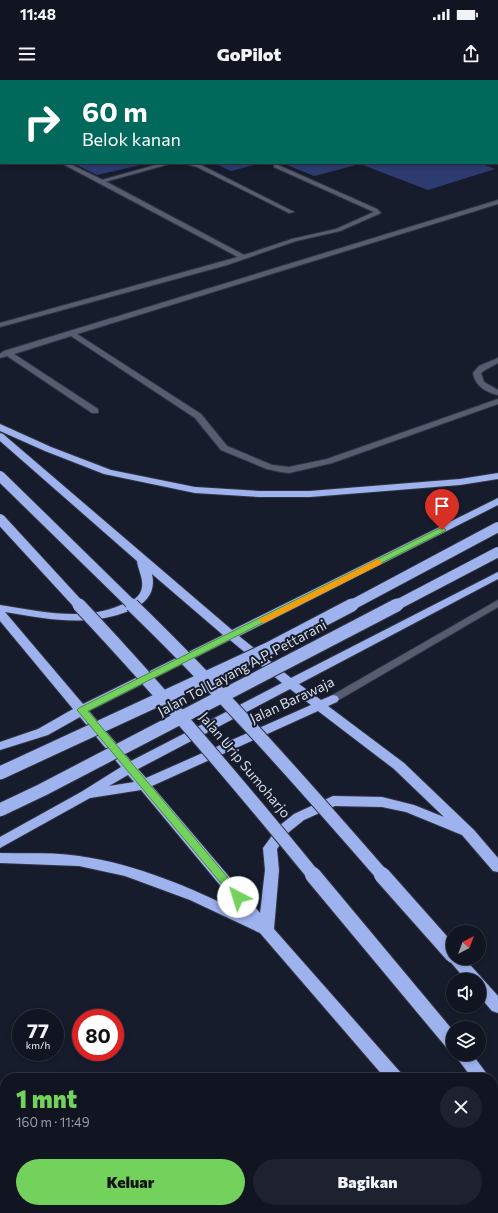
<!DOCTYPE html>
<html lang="id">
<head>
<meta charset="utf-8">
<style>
  :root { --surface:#101521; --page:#1e222e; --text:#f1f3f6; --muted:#9c9fa5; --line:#30343f; --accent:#73d25c }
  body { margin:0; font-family:Commissioner,sans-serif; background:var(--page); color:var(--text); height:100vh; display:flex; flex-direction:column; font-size:15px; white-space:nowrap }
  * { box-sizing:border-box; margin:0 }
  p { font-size:13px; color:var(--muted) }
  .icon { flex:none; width:22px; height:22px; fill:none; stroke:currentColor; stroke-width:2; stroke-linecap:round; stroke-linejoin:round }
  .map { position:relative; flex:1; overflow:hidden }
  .sheet { position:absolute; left:0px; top:993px; width:498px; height:140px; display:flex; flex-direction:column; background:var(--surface); border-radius:16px 16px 0 0; box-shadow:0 2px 6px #0003,0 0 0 1px var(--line) }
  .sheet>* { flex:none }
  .guide { position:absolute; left:0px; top:0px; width:498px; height:84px; box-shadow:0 2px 6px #0003,0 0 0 1px var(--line); background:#00695c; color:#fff; overflow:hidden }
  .needle { width:26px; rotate:41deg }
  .fabs { position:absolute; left:446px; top:845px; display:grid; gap:8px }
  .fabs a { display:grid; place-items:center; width:40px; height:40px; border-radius:50%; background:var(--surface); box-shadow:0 2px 6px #0003,0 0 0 1px var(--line); font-size:20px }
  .speed { position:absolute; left:12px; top:929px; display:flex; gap:8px; font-size:20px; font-weight:700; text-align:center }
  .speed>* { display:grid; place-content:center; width:52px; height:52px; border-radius:50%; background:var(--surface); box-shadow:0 2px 6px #0003,0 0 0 1px var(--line); line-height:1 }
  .speed small { font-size:10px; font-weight:400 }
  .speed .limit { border:6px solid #d22; background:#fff; color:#111 }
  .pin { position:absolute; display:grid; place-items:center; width:34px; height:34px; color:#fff; margin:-41px -17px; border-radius:50% 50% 50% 0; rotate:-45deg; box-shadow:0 0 4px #0007 }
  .pin .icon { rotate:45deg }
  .me { position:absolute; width:44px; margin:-22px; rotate:320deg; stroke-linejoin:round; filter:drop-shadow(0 0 3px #0008) }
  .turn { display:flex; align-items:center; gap:14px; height:84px; padding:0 16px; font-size:18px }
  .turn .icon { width:52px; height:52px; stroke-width:2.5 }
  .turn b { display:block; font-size:28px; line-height:34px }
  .round { display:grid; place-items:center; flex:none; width:42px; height:42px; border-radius:21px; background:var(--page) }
  .head { display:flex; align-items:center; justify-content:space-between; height:68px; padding:0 16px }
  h1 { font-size:24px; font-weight:800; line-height:30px; color:var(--accent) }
  .action { display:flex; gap:8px; margin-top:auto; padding:8px 16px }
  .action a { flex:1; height:46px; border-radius:24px; background:var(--accent); color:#111; font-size:16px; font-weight:800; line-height:46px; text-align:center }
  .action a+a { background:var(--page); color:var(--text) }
  .status { display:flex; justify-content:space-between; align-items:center; height:28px; padding:0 20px; background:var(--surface); direction:ltr }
  .status svg { height:11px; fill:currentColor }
  header { display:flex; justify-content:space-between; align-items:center; height:52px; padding:0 16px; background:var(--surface); font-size:18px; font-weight:800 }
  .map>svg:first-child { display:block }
</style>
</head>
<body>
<div class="status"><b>11:48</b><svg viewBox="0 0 49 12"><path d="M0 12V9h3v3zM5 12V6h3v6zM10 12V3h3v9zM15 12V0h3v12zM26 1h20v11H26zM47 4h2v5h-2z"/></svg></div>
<header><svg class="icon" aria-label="menu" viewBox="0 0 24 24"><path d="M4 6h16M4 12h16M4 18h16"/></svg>GoPilot<svg class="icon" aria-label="share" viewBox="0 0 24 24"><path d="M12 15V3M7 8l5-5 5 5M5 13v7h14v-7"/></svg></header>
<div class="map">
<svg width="498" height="1133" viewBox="0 0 498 1133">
  <rect width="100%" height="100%" fill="#161c2c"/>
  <path fill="#2d3b70" d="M 168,0 L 451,0 L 162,1 Z
    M 73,83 L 149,83 L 97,95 Z
    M 214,83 L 262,83 L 231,91 Z
    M 282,83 L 481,83 L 495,89 L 428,110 L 360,84 L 314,96 Z"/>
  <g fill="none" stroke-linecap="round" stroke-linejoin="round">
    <defs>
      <path id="lane" d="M 163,83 L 173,83 L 101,103 L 98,101 Z
        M 182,83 L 201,85 L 294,132 L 289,133 L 197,87 Z
        M 498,120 L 498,124 L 77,254 L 201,334 L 227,366 L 272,385 L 281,386 L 289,387 L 327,379 L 498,319 L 498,324 L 332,383 L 289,393 L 281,392 L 267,389 L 221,370 L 195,338 L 71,256 L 14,274 L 98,329 L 98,333 L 92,333 L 7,276 L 0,278 L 0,274 L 4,271 Z
        M 498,278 L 498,283 L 485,290 L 481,293 L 484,302 L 498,310 L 498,315 C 486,312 475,306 473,293 L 479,286 Z"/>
      <path id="street" d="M 102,0 L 113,0 L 113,1 L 102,1 Z
        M 0,11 L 1,11 L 1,15 L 0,15 Z
        M 0,50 L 1,50 L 1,54 L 0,54 Z
        M 61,83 L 68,83 L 103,100 L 244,175 L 292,159 L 336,149 L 374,132 L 274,87 L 274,85 L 278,85 L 377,129 L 381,133 L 340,151 L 296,161 L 227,185 L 0,247 L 0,243 L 238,177 Z
        M 498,520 L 498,527 L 337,621 L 333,622 L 328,619 L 329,617 Z"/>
      <path id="highway" d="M 0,344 L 51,367 L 111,390 L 195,407 L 259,411 L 310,411 L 460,399 L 498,393 L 498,399 L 460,405 L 310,417 L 259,417 L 195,413 L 104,394 L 45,371 L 0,351 Z
        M 0,353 L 3,354 L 232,550 L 498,418 L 498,425 L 239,556 L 291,598 L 498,492 L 498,499 L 299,604 L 321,620 L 333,615 L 337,616 L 339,619 L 337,622 L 328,626 L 404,683 L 474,750 L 498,778 L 498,792 L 493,791 L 462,755 L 406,732 L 382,727 L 335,726 L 304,740 L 289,752 L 277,769 L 279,790 L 274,849 L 401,993 L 403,998 L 385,998 L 260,853 L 190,820 L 125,796 L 79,786 L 0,783 L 0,773 C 26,774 53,772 79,776 C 137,784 191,808 243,833 L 141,710 L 90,718 L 0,768 L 0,757 L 81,712 L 121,687 L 80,637 L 48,655 L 0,670 L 0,662 L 38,649 L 73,629 L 0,541 L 0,525 C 40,531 83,542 121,525 C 129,522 138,519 141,511 C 145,500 138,491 137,481 L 0,361 ZM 152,494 L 223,555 L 83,624 L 5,532 C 48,539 89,548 131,530 C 147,523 156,512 152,494 ZM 230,560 L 282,603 L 131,681 L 89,631 ZM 290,609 L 311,625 L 146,698 L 138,689 ZM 318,631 L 394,689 L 444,737 L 414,725 L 382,717 L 333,716 L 294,734 L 279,746 L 263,768 L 265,790 L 260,833 L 152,706 ZM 128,695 L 134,702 L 109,706 Z
        M 453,873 L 453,878 L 464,878 L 498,916 L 498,933 L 492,931 L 479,916 L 479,900 L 466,900 L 447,878 L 450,874 Z
        M 454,974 L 472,974 L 490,998 L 472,998 Z
        M 493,1004 L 498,1006 L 498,1023 L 493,1021 Z
        M 493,1102 L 498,1104 L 498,1123 L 493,1121 Z"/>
    </defs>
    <use href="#lane" stroke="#323542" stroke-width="2"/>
    <use href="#street" stroke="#323542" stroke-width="2"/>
    <use href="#highway" stroke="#323542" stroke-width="2"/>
    <use href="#lane" fill="#575d71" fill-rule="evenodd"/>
    <use href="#street" fill="#575d71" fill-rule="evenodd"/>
    <use href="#highway" fill="#9eb2ee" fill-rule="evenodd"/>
    <defs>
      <path id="highway-bridge-far2" d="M 0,396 L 133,526
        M 0,439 L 80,526
        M 350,526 L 498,447
        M 395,526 L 498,472"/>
      <path id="highway-bridge-far1" d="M 79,525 C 161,612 238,703 314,796
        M 132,525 C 221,611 302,703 383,796
        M 0,693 L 268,569 L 352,525
        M 0,730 L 42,710 L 397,525"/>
      <path id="highway-bridge" d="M 313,795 L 453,963
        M 382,795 L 453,875"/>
    </defs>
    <use href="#highway-bridge-far2" stroke="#323542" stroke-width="12" stroke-linecap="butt"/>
    <use href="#highway-bridge-far1" stroke="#323542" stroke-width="15" stroke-linecap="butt"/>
    <use href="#highway-bridge" stroke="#323542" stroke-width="18" stroke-linecap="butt"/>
    <use href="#highway-bridge-far2" stroke="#9eb2ee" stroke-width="10"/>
    <use href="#highway-bridge-far1" stroke="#9eb2ee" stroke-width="13"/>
    <use href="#highway-bridge" stroke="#9eb2ee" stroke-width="16"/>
  </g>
  <path fill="#73d25c" stroke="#4b883c" d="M 442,447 L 446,450 L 445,451 L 88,631 L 244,817 L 242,820 L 235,820 L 77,630 L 79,628 Z"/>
  <path fill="#f59e0b" d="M 378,479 L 382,482 L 381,484 L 266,542 L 263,543 L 258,540 Z"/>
  <g text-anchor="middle" stroke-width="4" stroke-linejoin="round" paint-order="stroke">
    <g font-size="14" fill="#d7dbe7" stroke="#161c2c">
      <text transform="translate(242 588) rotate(-28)" y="5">Jalan Tol Layang A.P. Pettarani</text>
      <text transform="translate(292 620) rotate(-25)" y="5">Jalan Barawaja</text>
      <text transform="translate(245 685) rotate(50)" y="5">Jalan Urip Sumoharjo</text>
    </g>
  </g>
</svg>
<div class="fabs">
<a><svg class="needle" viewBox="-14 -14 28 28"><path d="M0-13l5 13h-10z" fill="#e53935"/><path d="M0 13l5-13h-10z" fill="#9c9fa5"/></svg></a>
<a><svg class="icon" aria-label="sound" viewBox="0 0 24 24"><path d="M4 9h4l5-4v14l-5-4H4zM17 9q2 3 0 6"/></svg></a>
<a><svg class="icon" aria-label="layers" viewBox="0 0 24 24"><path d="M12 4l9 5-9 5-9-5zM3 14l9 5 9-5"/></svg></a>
</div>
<div class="speed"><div>77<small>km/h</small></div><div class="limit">80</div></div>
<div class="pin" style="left:442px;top:450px;background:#d93025"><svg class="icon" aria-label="arrive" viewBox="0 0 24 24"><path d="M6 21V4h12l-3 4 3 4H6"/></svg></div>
<svg class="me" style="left:238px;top:817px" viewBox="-20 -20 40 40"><circle r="19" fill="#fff"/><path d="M0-13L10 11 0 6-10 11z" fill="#73d25c"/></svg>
<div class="guide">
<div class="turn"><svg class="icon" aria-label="right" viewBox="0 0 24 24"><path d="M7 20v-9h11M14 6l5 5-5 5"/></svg><div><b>60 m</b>Belok kanan</div></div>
</div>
<section class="sheet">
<div class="head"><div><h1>1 mnt</h1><p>160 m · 11:49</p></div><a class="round"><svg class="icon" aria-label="close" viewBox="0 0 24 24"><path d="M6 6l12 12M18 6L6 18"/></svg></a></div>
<div class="action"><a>Keluar</a><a>Bagikan</a></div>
</section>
</div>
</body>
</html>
